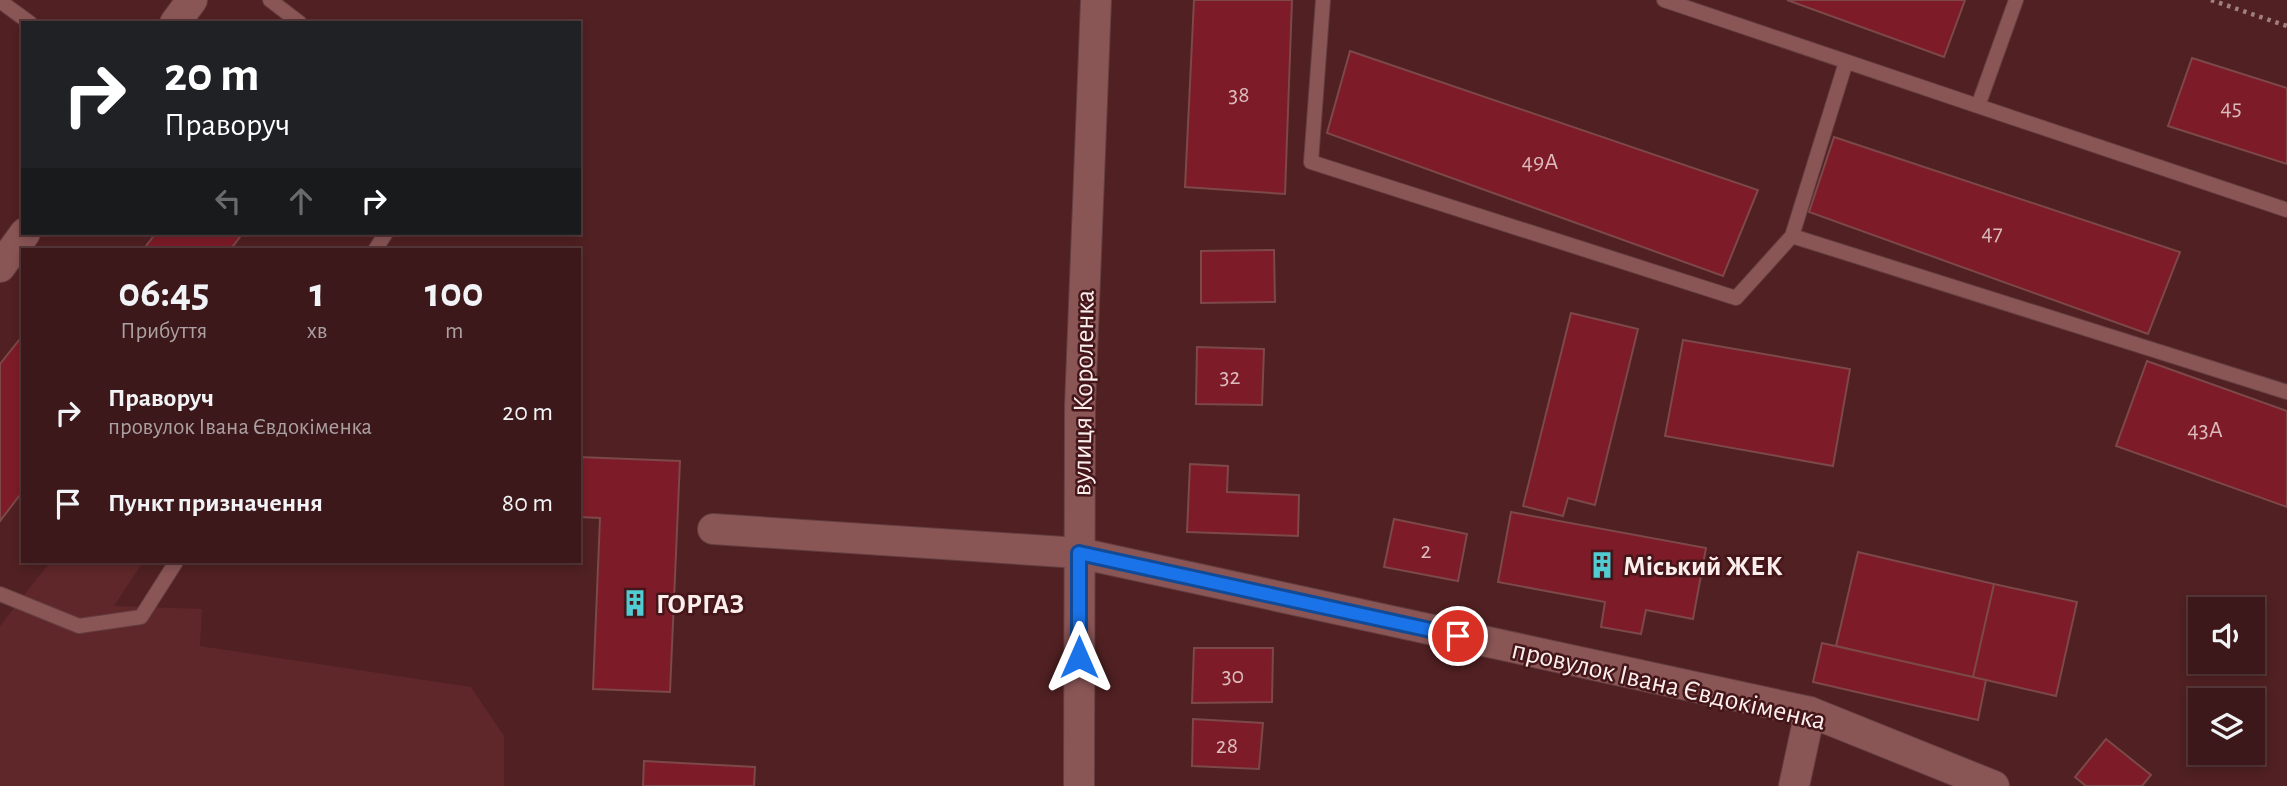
<!DOCTYPE html>
<html lang="uk">
<head>
<meta charset="utf-8">
<style>
  :root { --surface:#3c181a; --page:#472527; --text:#f1f3f6; --muted:#aca0a2; --line:#553739 }
  body { margin:0; font-family:"Alegreya Sans",sans-serif; background:var(--page); color:var(--text); height:100vh; display:flex; flex-direction:column; font-size:26px; white-space:nowrap }
  * { box-sizing:border-box; margin:0 }
  p { font-size:23px; color:var(--muted) }
  .icon { flex:none; width:38px; height:38px; fill:none; stroke:currentColor; stroke-width:2; stroke-linecap:round; stroke-linejoin:round }
  .map { position:relative; flex:1; overflow:hidden }
  .details { position:absolute; left:21px; top:248px; width:560px; height:315px; display:flex; flex-direction:column; background:var(--surface); border-radius:0px; box-shadow:0 4px 10px #0003,0 0 0 2px var(--line) }
  .details>* { flex:none }
  .guide { position:absolute; left:21px; top:21px; width:560px; height:214px; border-radius:0px; box-shadow:0 4px 10px #0003,0 0 0 2px var(--line); background:#202124; color:#fff; overflow:hidden }
  .controls { position:absolute; left:2188px; top:597px; display:grid; gap:14px }
  .controls a { display:grid; place-items:center; width:77px; height:77px; border-radius:0px; background:var(--surface); box-shadow:0 4px 10px #0003,0 0 0 2px var(--line); font-size:35px }
  .pin { position:absolute; display:grid; place-items:center; width:60px; height:60px; color:#fff; margin:-30px; border:4px solid #fff; border-radius:50%; box-shadow:0 2px 7px #0007 }
  .me { position:absolute; width:77px; margin:-38px; rotate:0deg; stroke-linejoin:round; filter:drop-shadow(0 0 5px #0008) }
  .turn { display:flex; align-items:center; gap:24px; height:147px; padding:0 28px; font-size:32px }
  .turn .icon { width:91px; height:91px; stroke-width:2.5 }
  .turn b { display:block; font-size:49px; line-height:60px }
  .lanes { display:flex; align-items:center; height:66px; padding:0 28px; background:#0003; justify-content:center; gap:35px; direction:ltr }
  .lanes .off { opacity:.35 }
  .eta { display:flex; justify-content:space-evenly; align-items:center; height:119px; text-align:center }
  .eta b { font-size:42px; font-weight:600; line-height:49px }
  ul { padding:0; list-style:none }
  li { display:flex; align-items:center; gap:21px; height:91px; padding:0 28px }
  li div { flex:1 }
  li b { display:block; font-size:26px }
  li em { font-style:normal }
  .map>svg:first-child { display:block }
</style>
</head>
<body>
<div class="map">
<svg width="2287" height="786" viewBox="0 0 2287 786">
  <rect width="100%" height="100%" fill="#502022"/>
  <path fill="#5f2729" d="M 50,562 L 143,562 L 114,606 L 202,609 L 200,646 L 471,687 L 504,736 L 504,786 L 0,786 L 0,626 Z"/>
  <path fill="#7d1c28" stroke="#7c4849" stroke-width="2" d="M 1194,0 L 1292,0 L 1285,194 L 1185,187 Z
    M 1787,0 L 1965,0 L 1944,57 Z
    M 1350,51 L 1758,190 L 1723,276 L 1327,133 Z
    M 2192,58 L 2287,88 L 2287,164 L 2168,126 Z
    M 1834,137 L 2180,252 L 2148,334 L 1809,212 Z
    M 156,233 L 243,233 L 230,250 L 143,250 Z
    M 1274,250 L 1275,302 L 1201,303 L 1201,251 Z
    M 1571,313 L 1638,329 L 1595,505 L 1568,498 L 1563,516 L 1523,506 Z
    M 23,335 L 23,491 L 0,521 L 0,364 Z
    M 1683,340 L 1850,369 L 1833,466 L 1665,436 Z
    M 1197,347 L 1264,349 L 1262,405 L 1196,404 Z
    M 2147,361 L 2287,411 L 2287,507 L 2116,446 Z
    M 579,457 L 680,461 L 670,692 L 593,689 L 600,518 L 579,517 Z
    M 1190,464 L 1228,466 L 1227,492 L 1299,495 L 1298,536 L 1187,532 Z
    M 1511,512 L 1706,548 L 1693,619 L 1646,610 L 1641,634 L 1601,627 L 1605,602 L 1498,582 Z
    M 1394,519 L 1467,534 L 1458,581 L 1384,567 Z
    M 1858,552 L 1994,584 L 1973,677 L 1836,646 Z
    M 1994,584 L 2077,602 L 2056,696 L 1973,677 Z
    M 1822,643 L 1986,680 L 1978,720 L 1813,682 Z
    M 1194,648 L 1273,648 L 1272,702 L 1192,703 Z
    M 1193,719 L 1263,723 L 1259,769 L 1192,766 Z
    M 2106,739 L 2151,775 L 2142,786 L 2086,786 L 2075,777 Z
    M 644,761 L 755,767 L 754,786 L 643,786 Z"/>
  <g fill="none" stroke-linecap="round" stroke-linejoin="round">
    <defs>
      <path id="lane" d="M 270,0 L 300,23
        M 1323,0 L 1311,162 L 1736,298 L 1792,236 L 1846,62
        M 1664,0 L 1978,106
        M 2016,0 L 1978,106 L 2287,210
        M 0,1 L 30,23
        M 1792,236 L 2287,392
        M 375,250 L 386,233
        M 0,594 L 79,626 L 141,617 L 176,562"/>
      <path id="street" d="M 175,23 L 192,0
        M 0,267 L 25,233
        M 713,529 L 1079,553 L 1810,712 L 1994,786
        M 1079,786 L 1080,406 L 1096,0
        M 1794,786 L 1810,712"/>
    </defs>
    <use href="#lane" stroke="#633e41" stroke-width="16"/>
    <use href="#street" stroke="#633e41" stroke-width="32"/>
    <path stroke="#9f7f80" stroke-width="4.5" stroke-dasharray="3.5 5" stroke-linecap="butt" d="M 2211,0 L 2287,26"/>
    <use href="#lane" stroke="#8a5555" stroke-width="14"/>
    <use href="#street" stroke="#8a5555" stroke-width="30"/>
  </g>
  <g fill="none" stroke-linecap="round" stroke-linejoin="round">
    <defs>
      <path id="route" d="M 1079,657 L 1079,553 L 1458,636"/>
    </defs>
    <use href="#route" stroke="#114b97" stroke-width="18"/>
    <use href="#route" stroke="#1a73e8" stroke-width="12"/>
  </g>
  <defs>
    <symbol id="building-bare" viewBox="-9 -9 18 18"><path d="M-4-6H4V6H1V3H-1V6H-4ZM-2.5-4.3h1.7v1.8h-1.7ZM.8-4.3h1.7v1.8H.8ZM-2.5-1h1.7V.8h-1.7ZM.8-1h1.7V.8H.8Z" fill="#51ccd2" stroke="#441619" stroke-width="2.5" paint-order="stroke"/></symbol>
  </defs>
  <g fill-rule="evenodd">
    <use href="#building-bare" x="1583" y="546" width="38" height="38"/>
    <use href="#building-bare" x="616" y="584" width="38" height="38"/>
  </g>
  <g text-anchor="middle" stroke-width="5" stroke-linejoin="round" paint-order="stroke">
    <g font-size="24" fill="#dcbabc">
      <text x="1239" y="102">38</text>
      <text x="2231" y="115">45</text>
      <text x="1540" y="169">49А</text>
      <text x="1992" y="240">47</text>
      <text x="1230" y="384">32</text>
      <text x="2205" y="437">43А</text>
      <text x="1426" y="558">2</text>
      <text x="1233" y="683">30</text>
      <text x="1227" y="753">28</text>
    </g>
    <g font-size="28" fill="#fbeeed" stroke="#441619">
      <text transform="translate(1082 393) rotate(-89)" y="10">вулиця Короленка</text>
      <text transform="translate(1669 684) rotate(13)" y="10">провулок Івана Євдокіменка</text>
    </g>
    <g font-size="28" font-weight="bold" fill="#fbeeed" stroke="#441619" text-anchor="start">
      <text x="1623" y="575">Міський ЖЕК</text>
      <text x="656" y="613">ГОРГАЗ</text>
    </g>
  </g>
</svg>
<div class="controls">
<a><svg class="icon" aria-label="sound" viewBox="0 0 24 24"><path d="M4 9h4l5-4v14l-5-4H4zM17 9q2 3 0 6"/></svg></a>
<a><svg class="icon" aria-label="layers" viewBox="0 0 24 24"><path d="M12 4l9 5-9 5-9-5zM3 14l9 5 9-5"/></svg></a>
</div>
<div class="pin" style="left:1458px;top:636px;background:#d93025"><svg class="icon" aria-label="arrive" viewBox="0 0 24 24"><path d="M6 21V4h12l-3 4 3 4H6"/></svg></div>
<svg class="me" style="left:1079px;top:657px" viewBox="-20 -20 40 40"><path d="M0-17L14 15 0 8-14 15z" fill="#1a73e8" stroke="#fff" stroke-width="4"/></svg>
<div class="guide">
<div class="turn"><svg class="icon" aria-label="right" viewBox="0 0 24 24"><path d="M7 20v-9h11M14 6l5 5-5 5"/></svg><div><b>20 m</b>Праворуч</div></div>
<div class="lanes"><svg class="icon off" aria-label="left" viewBox="0 0 24 24"><path d="M17 20v-9H6M10 6l-5 5 5 5"/></svg><svg class="icon off" aria-label="ahead" viewBox="0 0 24 24"><path d="M12 20V5M6 11l6-6 6 6"/></svg><svg class="icon" aria-label="right" viewBox="0 0 24 24"><path d="M7 20v-9h11M14 6l5 5-5 5"/></svg></div>
</div>
<section class="details">
<div class="eta">
<div><b>06:45</b><p>Прибуття</p></div>
<div><b>1</b><p>хв</p></div>
<div><b>100</b><p>m</p></div>
</div>
<ul>
<li><svg class="icon" aria-label="right" viewBox="0 0 24 24"><path d="M7 20v-9h11M14 6l5 5-5 5"/></svg><div><b>Праворуч</b><p>провулок Івана Євдокіменка</p></div><em>20 m</em></li>
<li><svg class="icon" aria-label="arrive" viewBox="0 0 24 24"><path d="M6 21V4h12l-3 4 3 4H6"/></svg><div><b>Пункт призначення</b></div><em>80 m</em></li>
</ul>
</section>
</div>
</body>
</html>
